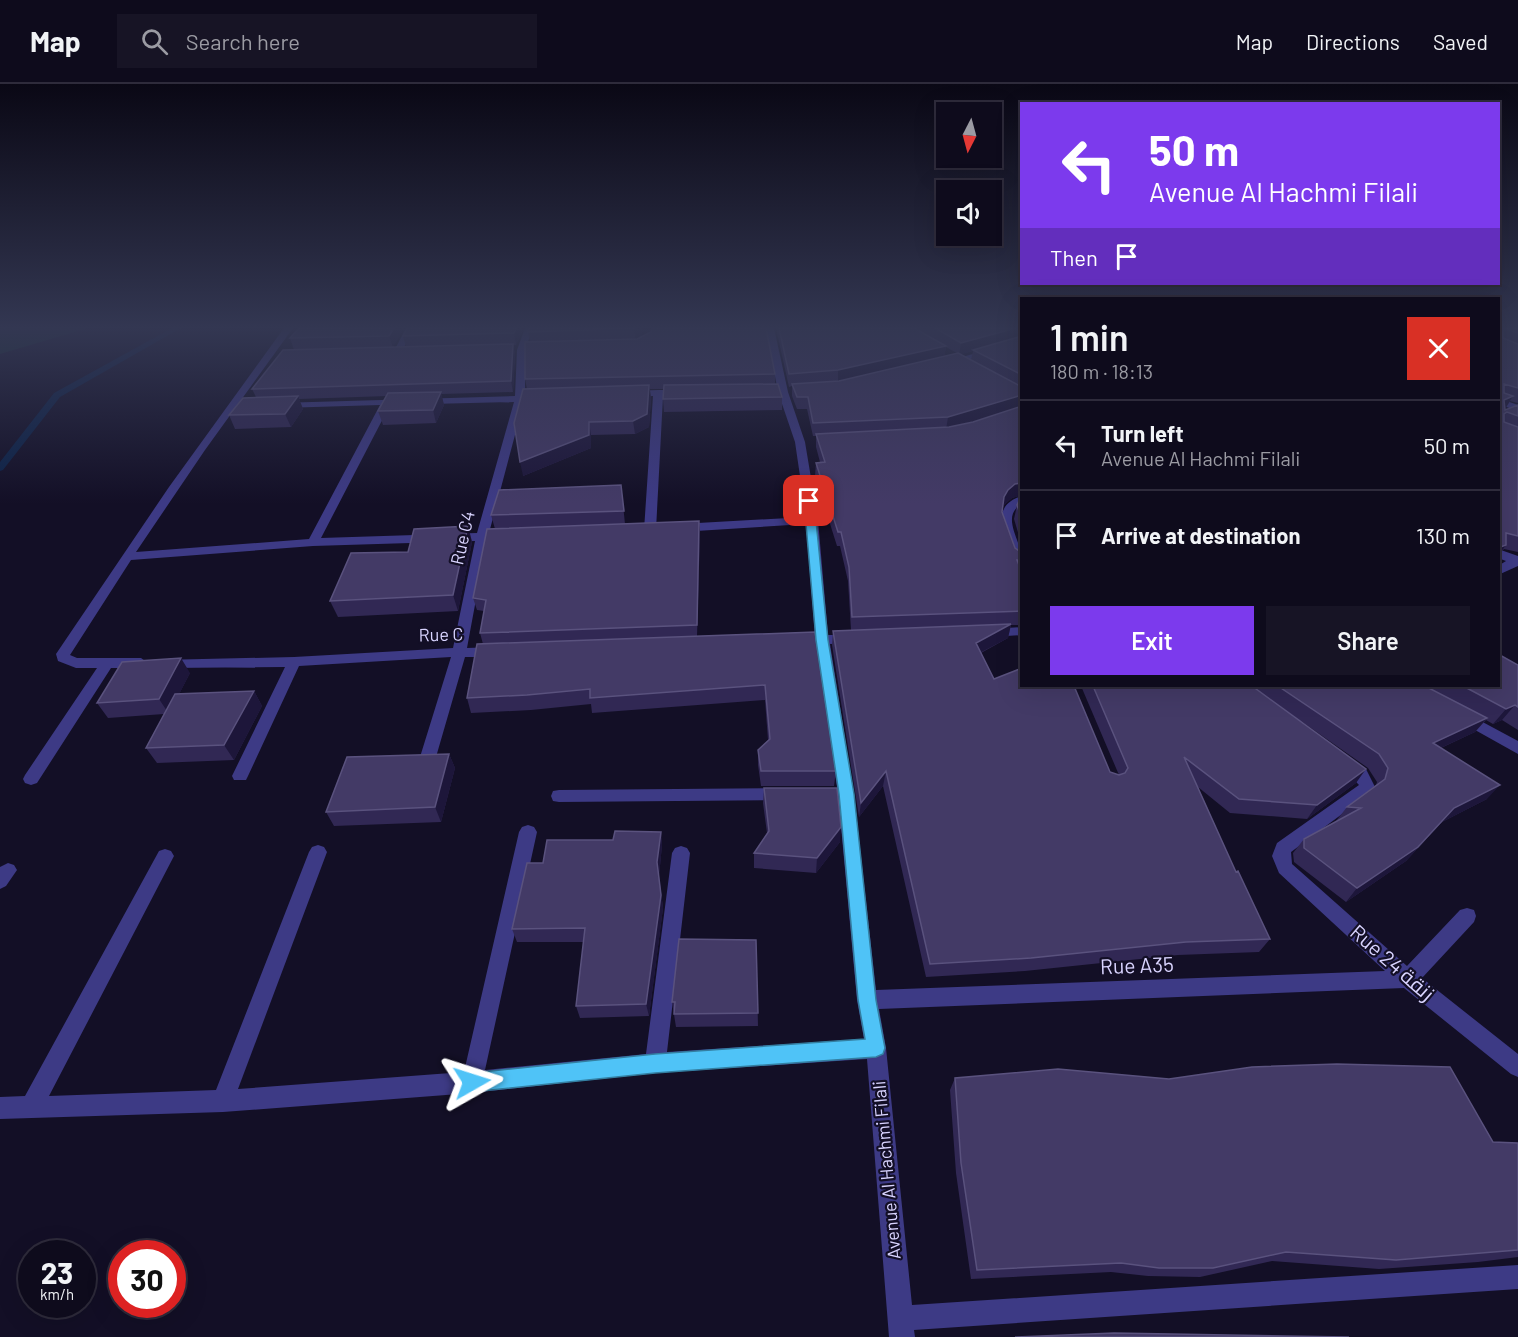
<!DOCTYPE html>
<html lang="en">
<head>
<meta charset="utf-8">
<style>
  :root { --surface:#0e0b1c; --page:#171425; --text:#f1f3f6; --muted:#9b9ba3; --line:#2e2b3b; --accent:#7c3aed }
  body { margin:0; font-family:Barlow,Cairo,sans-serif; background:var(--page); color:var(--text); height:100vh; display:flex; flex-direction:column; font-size:22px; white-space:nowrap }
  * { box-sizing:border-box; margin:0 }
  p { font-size:20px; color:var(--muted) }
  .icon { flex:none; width:33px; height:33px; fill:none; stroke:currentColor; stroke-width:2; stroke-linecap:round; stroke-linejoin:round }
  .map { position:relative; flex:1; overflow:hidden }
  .panel { position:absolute; left:1020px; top:213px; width:480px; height:390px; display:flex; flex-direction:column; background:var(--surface); border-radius:0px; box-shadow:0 6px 24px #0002,0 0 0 2px var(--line) }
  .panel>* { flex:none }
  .top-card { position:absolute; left:1020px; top:18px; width:480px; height:183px; border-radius:0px; box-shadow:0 6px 24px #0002,0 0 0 2px var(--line); background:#7c3aed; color:#fff; overflow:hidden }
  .needle { width:39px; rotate:186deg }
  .tools { position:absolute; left:936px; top:18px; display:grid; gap:12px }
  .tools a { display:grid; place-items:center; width:66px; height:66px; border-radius:0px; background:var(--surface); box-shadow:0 6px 24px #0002,0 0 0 2px var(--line); font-size:30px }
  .speed { position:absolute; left:18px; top:1156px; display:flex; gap:12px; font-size:30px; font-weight:700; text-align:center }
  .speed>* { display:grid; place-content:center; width:78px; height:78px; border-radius:50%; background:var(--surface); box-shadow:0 6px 24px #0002,0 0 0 2px var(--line); line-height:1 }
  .speed small { font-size:15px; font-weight:400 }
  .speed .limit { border:9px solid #d22; background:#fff; color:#111 }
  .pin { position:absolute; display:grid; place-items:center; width:51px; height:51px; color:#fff; margin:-26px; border-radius:12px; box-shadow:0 3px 9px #0006 }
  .me { position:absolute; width:66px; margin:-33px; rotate:84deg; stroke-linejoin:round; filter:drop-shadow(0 0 4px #0008) }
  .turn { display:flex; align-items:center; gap:21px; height:126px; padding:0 30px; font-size:27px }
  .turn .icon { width:78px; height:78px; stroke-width:2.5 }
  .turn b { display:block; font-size:42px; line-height:51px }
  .then { display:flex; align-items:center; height:57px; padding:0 30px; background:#0003; gap:12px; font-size:22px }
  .round { display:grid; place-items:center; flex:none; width:63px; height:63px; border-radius:0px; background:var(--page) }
  .head { display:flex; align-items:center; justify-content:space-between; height:102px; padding:0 30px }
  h1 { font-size:36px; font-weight:600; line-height:45px }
  .button { display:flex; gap:12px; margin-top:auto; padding:12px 30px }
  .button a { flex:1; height:69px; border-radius:0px; background:var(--accent); color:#fff; font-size:24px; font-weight:600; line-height:69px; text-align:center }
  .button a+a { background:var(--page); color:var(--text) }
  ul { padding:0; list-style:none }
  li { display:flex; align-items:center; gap:18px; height:90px; padding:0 30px; border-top:2px solid var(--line) }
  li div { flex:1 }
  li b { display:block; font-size:22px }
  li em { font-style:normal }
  header { display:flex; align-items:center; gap:36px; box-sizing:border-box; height:84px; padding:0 30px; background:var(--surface); border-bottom:2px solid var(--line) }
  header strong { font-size:28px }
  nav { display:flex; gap:33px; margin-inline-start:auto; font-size:21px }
  .search { width:420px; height:54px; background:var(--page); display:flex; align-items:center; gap:15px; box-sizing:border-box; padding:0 21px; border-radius:0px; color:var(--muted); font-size:22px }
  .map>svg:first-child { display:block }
</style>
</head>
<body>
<header>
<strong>Map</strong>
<div class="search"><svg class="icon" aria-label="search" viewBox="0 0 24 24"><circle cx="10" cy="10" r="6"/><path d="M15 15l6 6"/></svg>Search here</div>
<nav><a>Map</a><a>Directions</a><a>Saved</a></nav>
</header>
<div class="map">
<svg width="1518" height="1253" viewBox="0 0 1518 1253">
  <rect width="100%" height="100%" fill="#130f26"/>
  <path fill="#12302f" d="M 0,244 L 88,244 L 0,270 Z"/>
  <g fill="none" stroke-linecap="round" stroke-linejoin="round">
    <path fill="#0c2248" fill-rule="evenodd" d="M 172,244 L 181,244 L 60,313 L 3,386 L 0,387 L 0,378 L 54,309 Z"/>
    <path fill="#3d3a85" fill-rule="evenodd" d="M 284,244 L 293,244 L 205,366 L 136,468 L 309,455 L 380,321 L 281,324 L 278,323 L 278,319 L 515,312 L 517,266 L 525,244 L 533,244 L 525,266 L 525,312 L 542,311 L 547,314 L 542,317 L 524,317 L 489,449 L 506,448 L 512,452 L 506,456 L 487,456 L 467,564 L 495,563 L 502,568 L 495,573 L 465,573 L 436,673 L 434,677 L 422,677 L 420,673 L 451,573 L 299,582 L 248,692 L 246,696 L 234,696 L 232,692 L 285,583 L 165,584 L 160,582 L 158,579 L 160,576 L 294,573 L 453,564 L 475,457 L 313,462 L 131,476 L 70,571 L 77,574 L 141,574 L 148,579 L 141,584 L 111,584 L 37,699 L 31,701 L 25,699 L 23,695 L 25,691 L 97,584 L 76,584 L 58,577 L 56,570 L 169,403 ZM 514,318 L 477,449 L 321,454 L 390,321 Z
      M 406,244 L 414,244 L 400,271 L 394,271 L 393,269 Z
      M 766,244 L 774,244 L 788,308 L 805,358 L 818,436 L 828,551 L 852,551 L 859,555 L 852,559 L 830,560 L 854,710 L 876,906 L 1385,887 L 1279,789 L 1272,772 L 1277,759 L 1359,701 L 1338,679 L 1340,675 L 1346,673 L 1366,685 L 1375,703 L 1373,707 L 1291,768 L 1292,780 L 1407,882 L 1460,826 L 1467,824 L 1474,826 L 1476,832 L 1474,838 L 1422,894 L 1518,970 L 1518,993 L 1511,990 L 1404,904 L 879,925 L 886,964 L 912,1221 L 1518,1181 L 1518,1205 L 914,1246 L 915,1253 L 889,1253 L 867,975 L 655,989 L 472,1009 L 223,1028 L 0,1035 L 0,1013 L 25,1012 L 159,767 L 165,765 L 171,767 L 174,772 L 49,1012 L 216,1006 L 309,768 L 312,763 L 318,761 L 324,763 L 327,768 L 238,1005 L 464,988 L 519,748 L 522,743 L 528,741 L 534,743 L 537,748 L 485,986 L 646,970 L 672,769 L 675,764 L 681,762 L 687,764 L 690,769 L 667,968 L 864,955 L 857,916 L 838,710 L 816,561 L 798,561 L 791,557 L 798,553 L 815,552 L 806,440 L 680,448 L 674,444 L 680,440 L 806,433 L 795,358 L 778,308 Z
      M 1022,256 L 1022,261 L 946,282 L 941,279 Z
      M 658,306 L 683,306 L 688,309 L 683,312 L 663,312 L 656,446 L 650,450 L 644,446 L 653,312 L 632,313 L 627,310 L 632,307 Z
      M 1498,314 L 1518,321 L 1518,327 L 1498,320 Z
      M 1022,412 L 1022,420 C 1003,430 1016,450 1020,465 C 1022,471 1022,478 1022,485 C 1014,482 1012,473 1009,466 C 999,445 994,420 1022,412 Z
      M 1498,465 L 1518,472 L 1518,482 L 1498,491 L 1498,482 L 1506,477 L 1498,474 Z
      M 1022,543 L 1022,551 L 990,553 L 983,549 L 990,545 Z
      M 1464,628 L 1518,657 L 1518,670 L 1459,637 L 1456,633 L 1459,629 Z
      M 784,704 L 790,706 L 792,710 L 790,714 L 784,716 L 559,718 L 553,717 L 551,712 L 553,707 L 559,706 Z
      M 8,779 L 14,781 L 17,786 L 6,802 L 0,805 L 0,783 Z"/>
  </g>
  <path fill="#312854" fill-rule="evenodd" d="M 299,244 L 404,244 L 393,263 L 406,263 L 403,252 L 524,244 L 516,261 L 513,261 L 515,270 L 513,308 L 441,310 L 444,321 L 436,339 L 383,341 L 378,327 L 387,312 L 299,315 L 303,325 L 291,343 L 235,345 L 229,331 L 256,313 L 252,305 L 294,266 L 290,254 Z
    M 643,244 L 641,253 L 775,290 L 775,300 L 782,313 L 782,326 L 664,328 L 663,315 L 664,305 L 650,305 L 651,314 L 649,343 L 635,350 L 591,351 L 591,364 L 523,392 L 527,305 L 525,295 L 530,258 L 528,248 Z
    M 776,244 L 1022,244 L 1022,411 L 1012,414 L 1005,420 L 1003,423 L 1002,428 L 1015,464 L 1022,469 L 1022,541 L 1011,541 L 1008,554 L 981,569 L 994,595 L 1110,688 L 1119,691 L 1081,602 L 1498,602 L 1518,581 L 1518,646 L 1502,636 L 1493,640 L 1486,636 L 1475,648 L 1441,664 L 1487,715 L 1442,738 L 1406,777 L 1346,818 L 1294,778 L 1293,769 L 1304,755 L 1336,737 L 1347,723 L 1376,701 L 1377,698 L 1368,684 L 1301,637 L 1356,699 L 1307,735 L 1230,729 L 1198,703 L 1236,788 L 1270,855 L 1259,868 L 1178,871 L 1025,887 L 926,893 L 883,702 L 859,733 L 832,561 L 833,547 L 851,546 L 848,497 L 840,462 L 837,462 L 815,392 L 816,379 L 820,378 L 816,363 L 816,352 L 813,352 L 807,325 L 797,325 L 792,312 L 792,302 L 789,303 ZM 946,263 L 957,269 L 944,272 ZM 973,267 L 971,276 L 960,270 ZM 994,331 L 973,338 L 965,340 Z
    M 1498,244 L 1518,244 L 1518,319 L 1510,317 L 1505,325 L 1505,326 L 1518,321 L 1518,468 L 1504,465 L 1498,472 Z
    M 621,401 L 625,440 L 699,437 L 700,449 L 697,552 L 815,548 L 836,687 L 834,702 L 761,702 L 758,681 L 758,666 L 768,656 L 765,616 L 592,629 L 591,620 L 531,626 L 471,629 L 467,614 L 483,560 L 480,549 L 484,527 L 477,526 L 473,514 L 495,445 L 491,431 Z
    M 1022,412 L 1022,462 L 1014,435 L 1017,421 Z
    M 468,442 L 472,458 L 458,527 L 338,533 L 330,517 L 408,468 Z
    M 190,589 L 179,610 L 254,607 L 262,622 L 234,676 L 157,679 L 146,664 L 164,630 L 108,634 L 97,619 Z
    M 449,670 L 455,684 L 441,738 L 334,742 L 326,728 Z
    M 764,704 L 840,758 L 816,789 L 754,784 L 754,769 L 767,749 L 763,719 Z
    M 661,748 L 662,761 L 659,792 L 663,824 L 649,932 L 580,934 L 576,922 L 584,858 L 517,858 L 512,845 L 543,779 L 613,756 Z
    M 756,856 L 758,942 L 676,943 L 672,918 Z
    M 955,994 L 1493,1058 L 1518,1059 L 1518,1173 L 1478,1178 L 1379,1185 L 1272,1177 L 1200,1193 L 1148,1192 L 1111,1188 L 971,1195 L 956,1089 L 950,1006 Z"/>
  <path fill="#1d163a" d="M 394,244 L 404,244 L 393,264 L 389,252 Z
    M 516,244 L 524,244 L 516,261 L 514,249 Z
    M 636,244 L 643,244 L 641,254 L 636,257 L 634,245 Z
    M 1016,244 L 1022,244 L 1021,254 L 973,266 L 973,267 L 959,271 L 961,259 Z
    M 513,260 L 515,270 L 513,308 L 511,297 Z
    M 946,262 L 944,274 L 838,299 L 838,286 Z
    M 649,301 L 651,314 L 649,343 L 635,350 L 633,337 Z
    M 441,308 L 444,321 L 436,339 L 433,326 Z
    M 1022,311 L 1021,323 L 946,346 L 948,333 Z
    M 298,312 L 303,325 L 291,343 L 285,330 Z
    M 1513,312 L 1505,325 L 1504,316 Z
    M 589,338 L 591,351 L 591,364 L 523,392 L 520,378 Z
    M 1022,399 L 1022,411 L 1012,414 L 1005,420 L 1001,427 L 1004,413 L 1008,406 L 1015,400 Z
    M 699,437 L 700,449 L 697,553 L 697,541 Z
    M 468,442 L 472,458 L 458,527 L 453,511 Z
    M 1506,461 L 1498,472 L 1498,464 Z
    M 1011,540 L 1008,554 L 972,573 L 976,559 Z
    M 181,574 L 190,589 L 169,630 L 159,615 Z
    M 254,607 L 262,622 L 234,676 L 224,661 Z
    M 1515,621 L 1502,636 L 1493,640 L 1506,625 Z
    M 1487,634 L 1475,648 L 1421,673 L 1433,659 Z
    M 449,670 L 455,684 L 441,738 L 435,723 Z
    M 1366,685 L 1356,699 L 1307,735 L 1317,721 Z
    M 886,687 L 883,702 L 859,733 L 861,719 Z
    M 1500,701 L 1487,715 L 1442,738 L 1406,777 L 1346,818 L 1357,804 L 1454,724 Z
    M 841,743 L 840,758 L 816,789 L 817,774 Z
    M 661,748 L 662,761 L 659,792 L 663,824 L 649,932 L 646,920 L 657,778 Z"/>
  <path fill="#433a66" stroke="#5a527e" stroke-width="1.5" d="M 299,244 L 394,244 L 389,252 L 290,254 Z
    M 407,244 L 516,244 L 514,249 L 403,252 Z
    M 529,244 L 636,244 L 528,248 Z
    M 652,244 L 766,244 L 775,290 L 525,295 L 525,258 L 637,255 L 651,248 Z
    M 779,244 L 914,244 L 946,262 L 838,286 L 789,290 Z
    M 935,244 L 1016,244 L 961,259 Z
    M 1498,244 L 1518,244 L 1518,249 L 1506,245 L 1503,247 L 1503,254 L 1518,260 L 1518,304 L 1504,300 L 1504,309 L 1513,312 L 1504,316 L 1505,326 L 1518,321 L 1518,332 L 1507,328 L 1504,330 L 1504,338 L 1518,343 L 1518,452 L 1506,449 L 1506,461 L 1498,464 Z
    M 1022,252 L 1022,291 L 973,266 Z
    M 513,260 L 511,297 L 252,305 L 283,266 Z
    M 958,269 L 1022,303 L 1022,311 L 948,333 L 813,339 L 808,313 L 797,313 L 792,300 L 839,297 Z
    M 778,300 L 782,313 L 663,315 L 664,301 Z
    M 649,301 L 647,330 L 633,337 L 589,338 L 589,351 L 520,378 L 514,339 L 523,305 Z
    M 441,308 L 433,326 L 378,327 L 388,309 Z
    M 298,312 L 285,330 L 229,331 L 243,314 Z
    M 1022,322 L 1022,399 L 1015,400 L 1008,406 L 1004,413 L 1002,428 L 1015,464 L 1022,469 L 1022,476 L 1017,476 L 1022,489 L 1022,527 L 852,533 L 849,483 L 841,448 L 838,448 L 816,379 L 825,378 L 816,350 L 949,343 L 973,338 Z
    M 621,401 L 624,427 L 491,431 L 499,406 Z
    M 1021,412 L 1022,412 L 1022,436 L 1017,421 Z
    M 699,437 L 697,541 L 480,549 L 486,516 L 473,514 L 487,445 Z
    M 468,442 L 453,511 L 330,517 L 351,469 L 408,468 L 414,445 Z
    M 1011,540 L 976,559 L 994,595 L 1022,584 L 1022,602 L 1074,602 L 1110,688 L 1119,691 L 1125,689 L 1128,684 L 1093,602 L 1252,602 L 1366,685 L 1317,721 L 1239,715 L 1184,673 L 1236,788 L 1238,787 L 1270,855 L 1186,858 L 1031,874 L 930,880 L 886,687 L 861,719 L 833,547 Z
    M 815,548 L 836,687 L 761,687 L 758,666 L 770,655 L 765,601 L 590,614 L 590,605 L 527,611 L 467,614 L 477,560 Z
    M 1498,570 L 1518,581 L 1518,623 L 1515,621 L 1506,625 L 1463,602 L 1498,602 Z
    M 181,574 L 159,615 L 97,619 L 122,578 Z
    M 1278,602 L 1425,602 L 1487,634 L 1433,659 L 1500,701 L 1454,724 L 1418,763 L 1357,804 L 1304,764 L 1304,755 L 1361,724 L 1347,723 L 1385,695 L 1388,684 L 1379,670 Z
    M 254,607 L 224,661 L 146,664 L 175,610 Z
    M 449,670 L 435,723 L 326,728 L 347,673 Z
    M 764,704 L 837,704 L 841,743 L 817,774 L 754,769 L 769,747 Z
    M 615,747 L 661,748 L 657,778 L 661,811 L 646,920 L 576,922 L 585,844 L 512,845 L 527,779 L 543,779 L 547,756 L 613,756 Z
    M 679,855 L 756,856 L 758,929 L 674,930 L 675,918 L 672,918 Z
    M 1337,980 L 1450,983 L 1493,1058 L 1518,1059 L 1518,1166 L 1396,1176 L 1286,1168 L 1213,1184 L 1159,1184 L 1121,1179 L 977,1186 L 961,1079 L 955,994 L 1058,985 L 1169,995 L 1252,983 Z
    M 1114,1249 L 1349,1253 L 1015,1253 Z"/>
  <linearGradient id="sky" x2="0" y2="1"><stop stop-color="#0a0815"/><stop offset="0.58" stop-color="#333752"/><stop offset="1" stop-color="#333752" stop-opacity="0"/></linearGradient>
  <rect width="1518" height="420" fill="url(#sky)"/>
  <path fill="#4fc3f7" stroke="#337fa1" stroke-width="1.5" d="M 809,414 L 814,417 L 828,556 L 854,710 L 876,916 L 885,964 L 883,970 L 876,973 L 655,989 L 472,1008 L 465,1005 L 463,998 L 465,992 L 472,989 L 655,970 L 865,955 L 858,916 L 839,710 L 816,556 L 804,417 Z"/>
  <g text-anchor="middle" stroke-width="4.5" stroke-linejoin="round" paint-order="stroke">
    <g font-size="18" fill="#d9d4ff" stroke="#130f26">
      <text transform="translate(463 454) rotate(-77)" y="6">Rue C4</text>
      <text transform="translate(441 551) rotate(-1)" y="6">Rue C</text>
      <text transform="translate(887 1086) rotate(-95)" y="6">Avenue Al Hachmi Filali</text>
    </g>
    <g font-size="21" fill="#d9d4ff" stroke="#130f26">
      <text transform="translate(1392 879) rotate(41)" y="7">Rue 24 زنقة</text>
      <text transform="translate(1137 882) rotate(-2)" y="7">Rue A35</text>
    </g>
  </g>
</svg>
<div class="tools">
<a><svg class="needle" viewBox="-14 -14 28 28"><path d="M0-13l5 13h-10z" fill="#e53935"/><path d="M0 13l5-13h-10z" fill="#9b9ba3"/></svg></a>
<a><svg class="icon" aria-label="sound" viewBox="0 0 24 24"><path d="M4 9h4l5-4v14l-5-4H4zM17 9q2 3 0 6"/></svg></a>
</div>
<div class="speed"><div>23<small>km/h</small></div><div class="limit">30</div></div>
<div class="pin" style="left:809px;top:417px;background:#d93025"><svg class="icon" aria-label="arrive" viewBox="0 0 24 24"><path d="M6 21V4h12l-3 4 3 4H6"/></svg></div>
<svg class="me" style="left:472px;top:998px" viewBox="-20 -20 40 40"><path d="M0-17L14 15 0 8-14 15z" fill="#4fc3f7" stroke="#fff" stroke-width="4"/></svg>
<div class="top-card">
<div class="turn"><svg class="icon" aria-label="left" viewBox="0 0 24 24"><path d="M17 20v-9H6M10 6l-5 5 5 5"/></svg><div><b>50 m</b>Avenue Al Hachmi Filali</div></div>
<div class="then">Then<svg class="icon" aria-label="arrive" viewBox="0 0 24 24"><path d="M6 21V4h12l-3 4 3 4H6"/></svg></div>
</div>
<section class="panel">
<div class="head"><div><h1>1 min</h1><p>180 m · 18:13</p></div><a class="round" style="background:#d93025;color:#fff"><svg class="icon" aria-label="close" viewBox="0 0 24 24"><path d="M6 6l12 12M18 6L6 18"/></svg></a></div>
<ul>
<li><svg class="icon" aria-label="left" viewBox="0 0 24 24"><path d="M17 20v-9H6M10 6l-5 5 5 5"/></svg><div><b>Turn left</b><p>Avenue Al Hachmi Filali</p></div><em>50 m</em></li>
<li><svg class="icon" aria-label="arrive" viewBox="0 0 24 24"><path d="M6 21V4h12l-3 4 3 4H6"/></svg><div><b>Arrive at destination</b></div><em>130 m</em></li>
</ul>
<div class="button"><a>Exit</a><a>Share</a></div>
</section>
</div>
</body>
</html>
